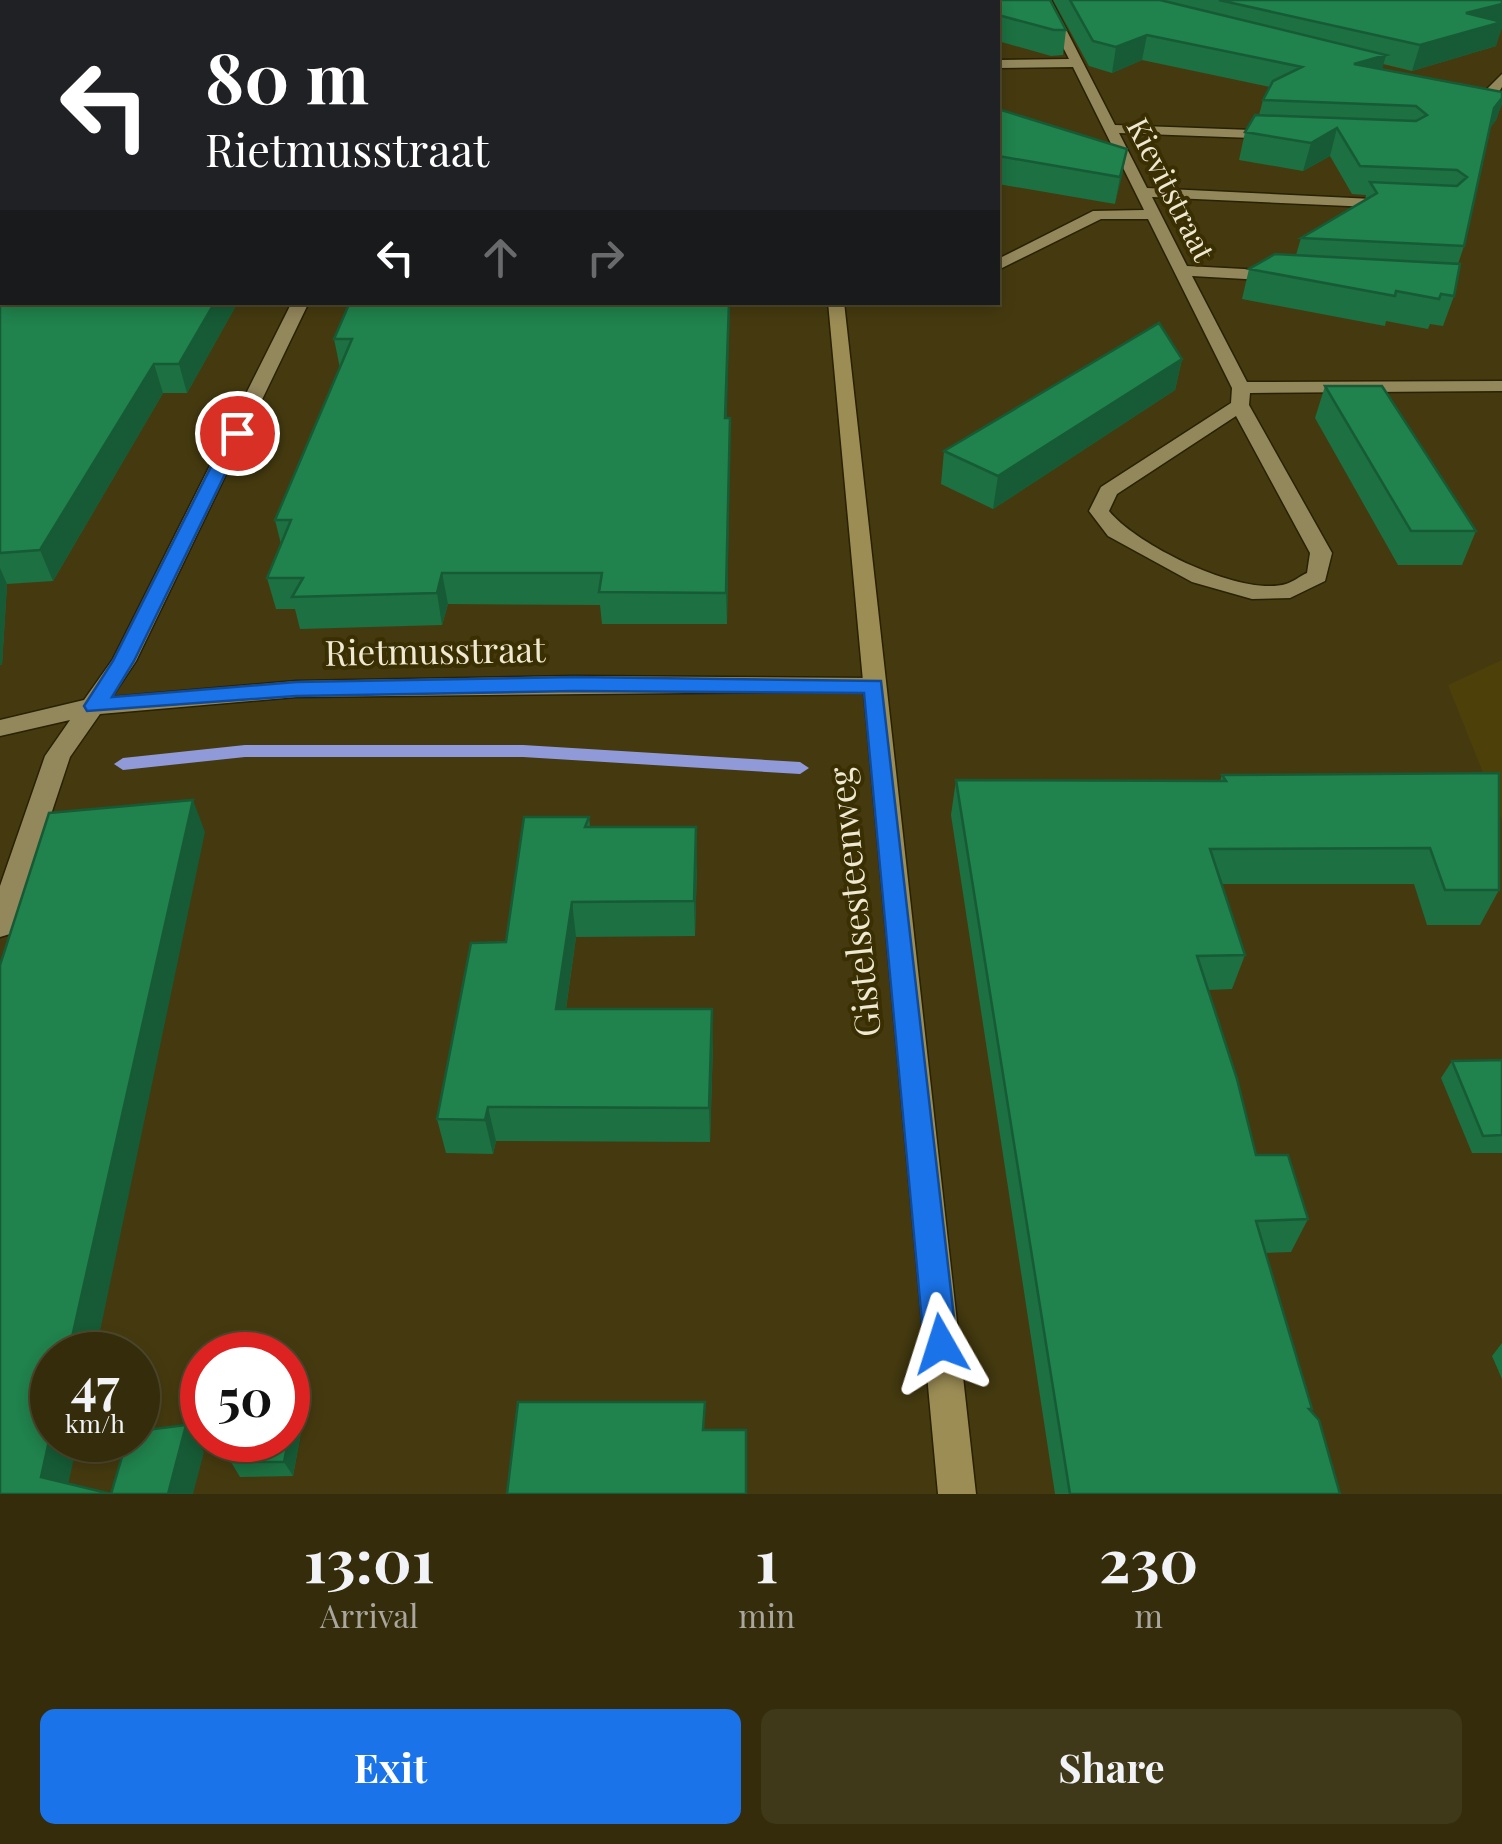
<!DOCTYPE html>
<html lang="en">
<head>
<meta charset="utf-8">
<style>
  :root { --surface:#342c0b; --page:#3f3819; --text:#f1f3f6; --muted:#a9a79d; --line:#4e482c; --accent:#1a73e8 }
  body { margin:0; font-family:"Playfair Display",serif; background:var(--page); color:var(--text); height:100vh; display:flex; flex-direction:column; font-size:38px; white-space:nowrap }
  * { box-sizing:border-box; margin:0 }
  p { font-size:32px; color:var(--muted) }
  .icon { flex:none; width:55px; height:55px; fill:none; stroke:currentColor; stroke-width:2; stroke-linecap:round; stroke-linejoin:round }
  .map { position:relative; height:1494px; overflow:hidden }
  .details { display:flex; flex-direction:column; background:var(--surface); flex:1 }
  .details>* { flex:none }
  .guide { position:absolute; left:0px; top:0px; width:1000px; height:305px; box-shadow:0 5px 15px #0003,0 0 0 2px var(--line); background:#202124; color:#fff; overflow:hidden }
  .speed { position:absolute; left:30px; top:1332px; display:flex; gap:20px; font-size:50px; font-weight:700; text-align:center }
  .speed>* { display:grid; place-content:center; width:130px; height:130px; border-radius:50%; background:var(--surface); box-shadow:0 5px 15px #0003,0 0 0 2px var(--line); line-height:1 }
  .speed small { font-size:25px; font-weight:400 }
  .speed .limit { border:15px solid #d22; background:#fff; color:#111 }
  .pin { position:absolute; display:grid; place-items:center; width:85px; height:85px; color:#fff; margin:-42px; border:5px solid #fff; border-radius:50%; box-shadow:0 2px 10px #0007 }
  .me { position:absolute; width:110px; margin:-55px; rotate:354deg; stroke-linejoin:round; filter:drop-shadow(0 0 8px #0008) }
  .turn { display:flex; align-items:center; gap:35px; height:210px; padding:0 40px; font-size:45px }
  .turn .icon { width:130px; height:130px; stroke-width:2.5 }
  .turn b { display:block; font-size:70px; line-height:85px }
  .lanes { display:flex; align-items:center; height:95px; padding:0 40px; background:#0003; justify-content:center; gap:50px; direction:ltr }
  .lanes .off { opacity:.35 }
  .eta { display:flex; justify-content:space-evenly; align-items:center; height:170px; text-align:center }
  .eta b { font-size:60px; font-weight:700; line-height:70px }
  .button { display:flex; gap:20px; margin-top:auto; padding:20px 40px }
  .button a { flex:1; height:115px; border-radius:15px; background:var(--accent); color:#fff; font-size:40px; font-weight:700; line-height:115px; text-align:center }
  .button a+a { background:var(--page); color:var(--text) }
  .map>svg:first-child { display:block }
</style>
</head>
<body>
<div class="map">
<svg width="1502" height="1494" viewBox="0 0 1502 1494">
  <rect width="100%" height="100%" fill="#453a0f"/>
  <path fill="#4d4009" d="M 1502,660 L 1502,820 L 1448,685 Z"/>
  <g fill="none" stroke-linecap="round" stroke-linejoin="round">
    <path fill="#909ad9" fill-rule="evenodd" d="M 245,745 L 523,745 L 800,762 L 809,768 L 800,774 L 523,757 L 245,757 L 123,770 L 114,764 L 123,758 Z"/>
    <defs>
      <path id="minor" d="M 1039,0 L 1051,0 L 1115,125 L 1278,131 L 1285,135 L 1278,139 L 1119,133 L 1147,188 L 1393,200 L 1400,204 L 1393,208 L 1152,197 L 1187,266 L 1283,271 L 1291,276 L 1283,281 L 1192,276 L 1247,382 L 1502,381 L 1502,391 L 1250,393 L 1249,405 L 1332,553 L 1325,581 L 1290,598 L 1252,599 L 1192,582 L 1108,536 L 1089,511 L 1101,487 L 1231,403 L 1232,388 L 1148,219 L 1101,219 L 998,270 L 998,259 L 1093,211 L 1144,210 L 1073,67 L 998,68 L 998,60 L 1069,59 ZM 1236,416 L 1310,553 L 1307,573 C 1300,576 1293,582 1286,584 C 1241,597 1136,545 1109,511 L 1117,494 Z
        M 1502,74 L 1502,87 L 1496,96 L 1486,96 L 1486,90 Z
        M 292,302 L 309,302 L 136,661 L 112,697 L 296,681 L 574,676 L 874,678 L 882,681 L 886,686 L 882,691 L 296,697 L 100,714 L 70,757 L 14,926 L 10,934 L 0,937 L 0,886 L 45,756 L 70,720 L 0,736 L 0,720 L 84,700 L 113,659 Z"/>
      <path id="secondary" d="M 800,0 L 812,0 L 812,2 L 801,2 Z
        M 828,302 L 844,302 L 976,1494 L 938,1494 Z"/>
    </defs>
    <use href="#minor" stroke="#292102" stroke-width="3"/>
    <use href="#secondary" stroke="#292102" stroke-width="3"/>
    <use href="#minor" fill="#93875c" fill-rule="evenodd"/>
    <use href="#secondary" fill="#9c8d55" fill-rule="evenodd"/>
  </g>
  <path fill="#1c7041" d="M 0,0 L 735,0 L 735,2 L 2,2 L 2,302 L 238,302 L 187,393 L 163,393 L 53,581 L 7,584 L 2,665 L 0,665 Z
    M 852,0 L 1050,0 L 1066,30 L 1063,55 L 1051,56 L 998,41 L 998,2 L 861,2 Z
    M 1053,0 L 1502,0 L 1496,46 L 1412,71 L 1383,64 L 1382,69 L 1502,92 L 1502,103 L 1496,120 L 1489,129 L 1464,246 L 1458,264 L 1454,296 L 1443,326 L 1430,324 L 1428,329 L 1386,321 L 1385,326 L 1242,299 L 1249,269 L 1296,255 L 1301,238 L 1365,200 L 1366,195 L 1352,194 L 1330,156 L 1303,171 L 1239,160 L 1245,132 L 1259,115 L 1263,100 L 1270,87 L 1142,60 L 1112,73 L 1089,66 Z
    M 998,109 L 1127,149 L 1115,204 L 998,184 Z
    M 350,302 L 730,418 L 727,624 L 602,624 L 600,605 L 448,604 L 442,625 L 300,629 L 295,609 L 276,609 L 267,578 L 281,544 L 275,520 L 340,368 L 334,339 Z
    M 1182,359 L 1175,390 L 993,509 L 941,484 L 944,451 Z
    M 1325,386 L 1476,531 L 1462,565 L 1398,565 L 1315,418 Z
    M 1499,773 L 1499,890 L 1480,925 L 1427,925 L 1414,884 L 1222,884 L 1245,955 L 1232,989 L 1208,990 L 1256,1155 L 1308,1219 L 1291,1252 L 1265,1253 L 1312,1409 L 1311,1412 L 1340,1494 L 1055,1494 L 951,815 L 956,780 L 1220,781 L 1222,775 Z
    M 589,817 L 590,827 L 697,863 L 695,936 L 576,937 L 566,1009 L 713,1043 L 710,1142 L 496,1141 L 493,1154 L 446,1153 L 437,1119 L 506,942 Z
    M 1502,1060 L 1502,1153 L 1472,1153 L 1441,1078 L 1452,1061 Z
    M 1502,1343 L 1502,1379 L 1492,1356 Z
    M 297,1395 L 305,1411 L 293,1476 L 240,1477 L 231,1462 Z"/>
  <path fill="#165b35" d="M 1502,4 L 1502,28 L 1496,46 L 1412,71 L 1420,45 L 1466,13 Z
    M 1147,35 L 1142,60 L 1112,73 L 1116,47 Z
    M 1386,55 L 1379,81 L 1354,64 Z
    M 1502,98 L 1502,103 L 1496,120 L 1485,135 L 1494,108 Z
    M 1337,128 L 1330,156 L 1303,171 L 1311,143 Z
    M 1127,149 L 1122,176 L 1115,204 L 1120,177 Z
    M 215,302 L 238,302 L 187,393 L 179,364 Z
    M 729,302 L 730,302 L 726,447 L 725,418 Z
    M 1182,359 L 1175,390 L 993,509 L 998,476 Z
    M 154,364 L 163,393 L 53,581 L 40,550 Z
    M 730,418 L 730,447 L 727,624 L 726,593 Z
    M 0,568 L 7,584 L 2,665 L 0,665 Z
    M 442,573 L 448,604 L 442,625 L 437,593 Z
    M 193,800 L 205,832 L 95,1355 L 68,1355 Z
    M 696,827 L 697,863 L 695,936 L 694,901 Z
    M 572,902 L 576,937 L 561,1043 L 556,1009 Z
    M 712,1009 L 713,1043 L 710,1142 L 709,1108 Z
    M 488,1107 L 496,1141 L 493,1154 L 485,1120 Z
    M 297,1395 L 305,1411 L 293,1476 L 284,1462 Z
    M 186,1425 L 204,1452 L 193,1494 L 168,1494 Z
    M 52,1427 L 52,1440 L 78,1440 L 66,1494 L 41,1477 Z"/>
  <path fill="#20824c" stroke="#165b35" stroke-width="2.5" d="M 0,0 L 735,0 L 728,1 L 730,2 L 2,2 L 2,163 L 0,163 Z
    M 941,0 L 1050,0 L 1066,30 L 1054,30 L 998,15 L 998,2 L 950,2 Z
    M 1070,0 L 1160,0 L 1386,55 L 1354,64 L 1502,92 L 1502,98 L 1494,108 L 1464,246 L 1301,238 L 1377,193 L 1370,182 L 1457,186 L 1467,177 L 1457,170 L 1360,166 L 1337,128 L 1311,143 L 1245,132 L 1255,115 L 1416,121 L 1427,115 L 1416,106 L 1263,100 L 1273,81 L 1302,67 L 1147,35 L 1116,47 L 1093,41 Z
    M 1219,0 L 1502,0 L 1502,4 L 1466,13 L 1502,22 L 1420,45 Z
    M 998,109 L 1127,149 L 1120,177 L 998,156 Z
    M 2,177 L 2,302 L 215,302 L 179,364 L 154,364 L 40,550 L 0,553 L 0,180 Z
    M 1275,254 L 1460,264 L 1454,296 L 1441,294 L 1439,299 L 1396,291 L 1395,296 L 1249,269 Z
    M 350,302 L 729,302 L 725,418 L 730,418 L 726,593 L 599,592 L 602,573 L 442,573 L 437,593 L 292,597 L 303,578 L 267,578 L 291,520 L 275,520 L 352,339 L 334,339 Z
    M 1159,323 L 1182,359 L 998,476 L 944,451 Z
    M 1325,386 L 1382,386 L 1476,531 L 1411,531 Z
    M 1499,773 L 1499,890 L 1445,890 L 1430,848 L 1210,849 L 1245,955 L 1197,956 L 1237,1079 L 1256,1155 L 1288,1155 L 1308,1219 L 1256,1221 L 1312,1409 L 1309,1409 L 1319,1420 L 1340,1494 L 1070,1494 L 956,780 L 1226,781 L 1222,775 Z
    M 193,800 L 68,1355 L 52,1355 L 52,1427 L 41,1477 L 111,1494 L 127,1440 L 138,1440 L 138,1431 L 186,1425 L 168,1494 L 0,1494 L 0,965 L 49,813 Z
    M 524,817 L 589,817 L 585,827 L 696,827 L 694,901 L 572,902 L 556,1009 L 712,1009 L 709,1108 L 488,1107 L 485,1120 L 437,1119 L 471,943 L 506,942 Z
    M 1502,1060 L 1502,1135 L 1483,1136 L 1452,1061 Z
    M 297,1395 L 284,1462 L 231,1462 L 237,1440 L 288,1440 L 288,1397 Z
    M 518,1402 L 705,1402 L 703,1430 L 746,1430 L 746,1494 L 507,1494 Z"/>
  <path fill="#1a73e8" stroke="#114b97" stroke-width="2.5" d="M 237,428 L 245,433 L 134,661 L 112,697 L 296,682 L 574,677 L 881,681 L 957,1344 L 952,1355 L 941,1360 L 929,1355 L 924,1344 L 864,693 L 574,691 L 296,696 L 87,711 L 84,706 L 113,661 L 228,433 Z"/>
  <g text-anchor="middle" stroke-width="8" stroke-linejoin="round" paint-order="stroke">
    <g font-size="30" fill="#efe9d2" stroke="#3a2f02">
      <text transform="translate(1170 190) rotate(63)" y="10">Kievitstraat</text>
    </g>
    <g font-size="35" fill="#efe9d2" stroke="#3a2f02">
      <text transform="translate(435 652) rotate(-1)" y="12">Rietmusstraat</text>
      <text transform="translate(855 902) rotate(-96)" y="12">Gistelsesteenweg</text>
    </g>
  </g>
</svg>
<div class="speed"><div>47<small>km/h</small></div><div class="limit">50</div></div>
<div class="pin" style="left:237px;top:433px;background:#d93025"><svg class="icon" aria-label="arrive" viewBox="0 0 24 24"><path d="M6 21V4h12l-3 4 3 4H6"/></svg></div>
<svg class="me" style="left:941px;top:1344px" viewBox="-20 -20 40 40"><path d="M0-17L14 15 0 8-14 15z" fill="#1a73e8" stroke="#fff" stroke-width="4"/></svg>
<div class="guide">
<div class="turn"><svg class="icon" aria-label="left" viewBox="0 0 24 24"><path d="M17 20v-9H6M10 6l-5 5 5 5"/></svg><div><b>80 m</b>Rietmusstraat</div></div>
<div class="lanes"><svg class="icon" aria-label="left" viewBox="0 0 24 24"><path d="M17 20v-9H6M10 6l-5 5 5 5"/></svg><svg class="icon off" aria-label="ahead" viewBox="0 0 24 24"><path d="M12 20V5M6 11l6-6 6 6"/></svg><svg class="icon off" aria-label="right" viewBox="0 0 24 24"><path d="M7 20v-9h11M14 6l5 5-5 5"/></svg></div>
</div>
</div>
<section class="details">
<div class="eta">
<div><b>13:01</b><p>Arrival</p></div>
<div><b>1</b><p>min</p></div>
<div><b>230</b><p>m</p></div>
</div>
<div class="button"><a>Exit</a><a>Share</a></div>
</section>
</body>
</html>
